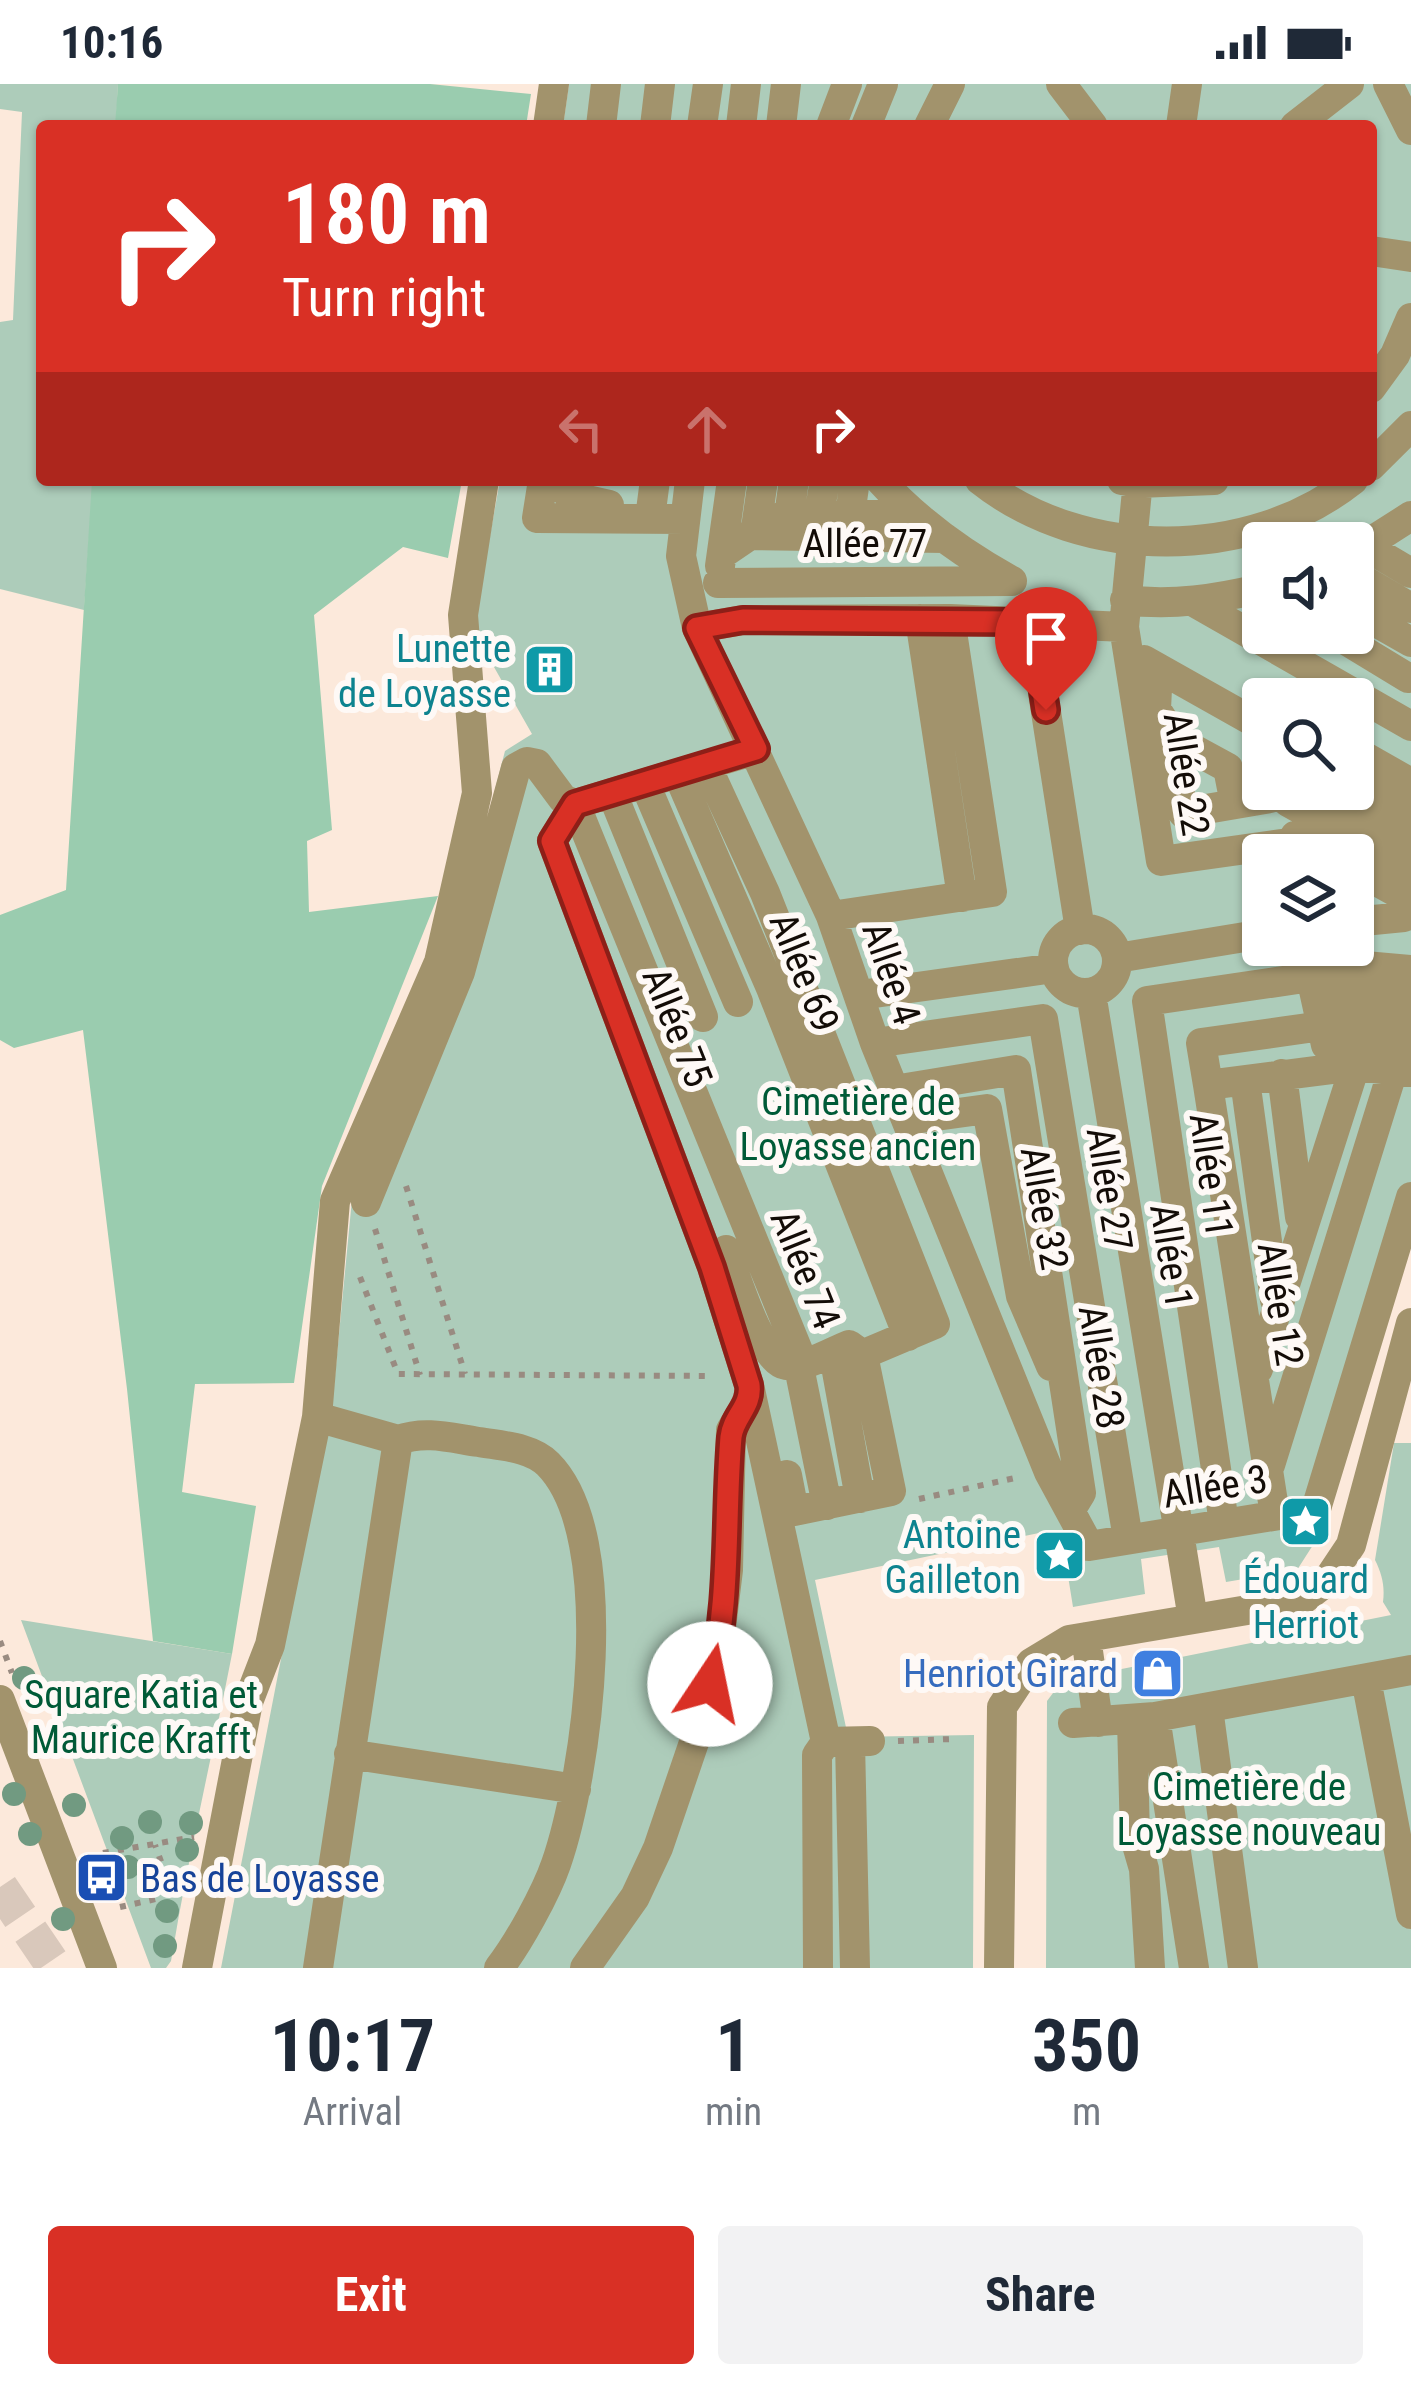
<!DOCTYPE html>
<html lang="en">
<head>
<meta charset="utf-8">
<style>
  :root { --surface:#fff; --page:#f2f2f3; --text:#1f2937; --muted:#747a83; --accent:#d93025 }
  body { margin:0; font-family:"Roboto Condensed",sans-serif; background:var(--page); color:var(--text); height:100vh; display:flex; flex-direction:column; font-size:45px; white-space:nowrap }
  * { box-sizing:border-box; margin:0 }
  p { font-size:39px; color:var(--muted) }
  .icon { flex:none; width:66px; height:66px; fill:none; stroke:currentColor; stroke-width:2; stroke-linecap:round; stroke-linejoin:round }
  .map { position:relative; height:1884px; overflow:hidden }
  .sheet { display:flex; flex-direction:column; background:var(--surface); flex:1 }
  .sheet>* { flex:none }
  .top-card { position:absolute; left:36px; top:36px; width:1341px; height:366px; border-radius:12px; box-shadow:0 3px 9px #0004; background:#d93025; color:#fff; overflow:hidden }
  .fabs { position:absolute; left:1242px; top:438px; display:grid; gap:24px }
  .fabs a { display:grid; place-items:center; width:132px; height:132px; border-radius:12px; background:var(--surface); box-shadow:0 3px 9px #0004; font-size:60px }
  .pin { position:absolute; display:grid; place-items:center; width:102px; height:102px; color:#fff; margin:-123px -51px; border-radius:50% 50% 50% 0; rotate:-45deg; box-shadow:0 0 12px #0007 }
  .pin .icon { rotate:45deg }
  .me { position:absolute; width:132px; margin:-66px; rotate:11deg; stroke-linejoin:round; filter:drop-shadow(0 0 9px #0008) }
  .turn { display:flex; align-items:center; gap:42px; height:252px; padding:0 48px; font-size:54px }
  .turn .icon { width:156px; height:156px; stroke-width:2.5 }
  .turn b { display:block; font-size:84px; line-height:102px }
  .lanes { display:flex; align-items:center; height:114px; padding:0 48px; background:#0003; justify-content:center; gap:60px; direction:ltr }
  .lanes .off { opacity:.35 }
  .eta { display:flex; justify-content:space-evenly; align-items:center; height:204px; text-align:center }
  .eta b { font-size:72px; font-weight:700; line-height:84px }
  .cta { display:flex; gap:24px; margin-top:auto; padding:24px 48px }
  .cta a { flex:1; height:138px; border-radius:12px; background:var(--accent); color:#fff; font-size:48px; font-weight:700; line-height:138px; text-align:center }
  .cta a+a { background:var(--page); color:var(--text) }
  .status { display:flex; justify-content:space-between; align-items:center; height:84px; padding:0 60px; background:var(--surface); direction:ltr }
  .status svg { height:33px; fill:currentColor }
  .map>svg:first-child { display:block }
</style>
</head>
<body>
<div class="status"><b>10:16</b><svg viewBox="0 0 49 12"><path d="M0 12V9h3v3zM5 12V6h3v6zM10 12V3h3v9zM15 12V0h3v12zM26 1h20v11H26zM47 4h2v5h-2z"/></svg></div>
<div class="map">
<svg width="1411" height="1884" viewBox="0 0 1411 1884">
  <rect width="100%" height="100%" fill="#fce9db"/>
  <path fill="#adccba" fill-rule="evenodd" d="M 0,0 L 118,0 L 116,42 L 42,42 L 42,396 L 93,396 L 84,526 L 0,505 L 0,238 L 13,236 L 22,28 L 0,25 Z
    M 569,0 L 1411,0 L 1411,1154 L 1320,1450 L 1297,1486 L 1226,1498 L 1219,1463 L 1141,1475 L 1145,1510 L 1073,1523 L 1068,1492 L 1057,1493 L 1039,1449 L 815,1496 L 848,1653 L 974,1651 L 973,1884 L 221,1884 L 334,1302 L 352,1115 L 449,883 L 505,667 L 532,650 L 473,546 L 500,396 L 1371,396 L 1371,42 L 563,42 ZM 1263,459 L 1353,459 L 1353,549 L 1263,549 ZM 1263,615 L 1353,615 L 1353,705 L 1263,705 ZM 1263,771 L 1353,771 L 1353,861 L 1263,861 Z
    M 1394,1359 L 1411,1359 L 1411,1884 L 1046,1884 L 1047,1617 L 1062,1597 L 1391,1531 L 1383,1518 C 1385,1502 1382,1490 1375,1476 Z
    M 21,1536 L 232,1570 C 212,1672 188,1774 171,1877 L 166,1884 L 151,1884 Z"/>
  <path fill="#9accaf" d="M 118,0 L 430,0 L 531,10 L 526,42 L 115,42 Z
    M 92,396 L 462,396 L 448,474 L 403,463 L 314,531 L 332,746 L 307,757 L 309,828 L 438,812 L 322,1102 L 294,1299 L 195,1300 L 182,1408 L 256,1422 L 232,1570 L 153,1557 L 127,1305 L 83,946 L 14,964 L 0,956 L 0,831 L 66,806 Z"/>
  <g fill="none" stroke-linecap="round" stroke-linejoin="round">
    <path stroke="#d9c8bb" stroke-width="36" stroke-dasharray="36 18" stroke-linecap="butt" d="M 0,1803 L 55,1884"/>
    <path stroke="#998b81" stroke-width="6" stroke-dasharray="6 9" stroke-linecap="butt" d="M 406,1102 L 465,1290
      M 375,1145 L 420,1291
      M 360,1193 L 398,1290 L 712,1292
      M 919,1415 L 1015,1394
      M 0,1557 L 12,1589
      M 898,1657 L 953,1655
      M 103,1769 L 194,1753
      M 120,1823 L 156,1815 L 162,1780 L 155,1761"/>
    <path stroke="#a2936c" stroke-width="30" d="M 1061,0 L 1093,42
      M 1388,0 L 1411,46
      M 548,42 L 554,0
      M 601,42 L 606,0
      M 655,42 L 660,0
      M 702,42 L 708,0
      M 741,42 L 746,0
      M 781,42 L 786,0
      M 831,42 L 847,0
      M 866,42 L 883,0
      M 929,42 L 950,0
      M 1181,42 L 1187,0
      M 1295,42 L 1349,0
      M 1371,167 L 1411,173
      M 1371,304 L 1395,271 L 1411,234
      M 1371,382 L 1411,342
      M 543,396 L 537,434 L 685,435
      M 571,396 L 569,412 L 609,421
      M 690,396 L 681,472 L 697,544 L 831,832 L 875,959 L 1049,1388 L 1089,1462 L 1316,1425 L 1411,1113
      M 880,396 C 918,438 963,470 1012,497
      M 980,396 C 1083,478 1250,478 1353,396
      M 1122,396 L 1138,399 L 1214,396
      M 1138,396 L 1124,543 L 1161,777 L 1281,760
      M 819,431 L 825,396
      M 850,431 L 855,396
      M 789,432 L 794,396
      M 650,434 L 655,396
      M 780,438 L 783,432 L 914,430
      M 755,451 L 763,396
      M 1367,463 L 1411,489
      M 1353,469 L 1411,432
      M 722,470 L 750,451 L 944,454
      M 720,482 L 732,396
      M 1353,490 L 1411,524
      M 718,499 L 1012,497
      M 1125,516 C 1173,522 1216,515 1263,504
      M 1194,518 L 1411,642
      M 1353,525 L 1411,558
      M 920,535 L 962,813
      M 1032,538 L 1080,846
      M 697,544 L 743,536 L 950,535 L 1124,543
      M 1334,549 L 1408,594
      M 1144,576 L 1263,643
      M 1158,584 L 1156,625 L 1170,647 L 1183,729 L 1270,714
      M 1171,653 L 1228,684 L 1235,720
      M 756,666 L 575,720 L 552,757 L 712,1183 L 749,1301 L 826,1658 L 870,1657
      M 1353,666 L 1411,699
      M 706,681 L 765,809 L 935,1240 L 845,1278
      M 678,690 L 771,904 L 908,1252
      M 1353,695 L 1411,728
      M 645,700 L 738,918
      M 1318,705 L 1411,757
      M 612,709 L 703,933
      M 1288,718 L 1411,787
      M 575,720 L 803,1279
      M 1295,752 L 1330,771
      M 1353,784 L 1411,816
      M 831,832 L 992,808 L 950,535
      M 1353,838 L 1404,833 L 1411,829
      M1053 877a32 32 0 1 1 64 0a32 32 0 1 1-64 0Z
      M 1304,861 L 1326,961
      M 1117,874 L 1263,850
      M 1331,879 L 1411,886
      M 1336,905 L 1411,912
      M 1091,909 L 1193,1535
      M 860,911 L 1054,884
      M 1338,931 L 1411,938
      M 1343,957 L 1411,964
      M 875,959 L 1043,935 L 1128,1455
      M 1282,990 L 1300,1133
      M 1245,996 L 1275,1216
      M 1208,1001 L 1201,959 L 1322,942
      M 894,1006 L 1016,986 L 1081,1409 L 1070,1427
      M 907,1036 L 987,1025 L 1021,1212 L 1051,1282
      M 366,1118 L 460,888 L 516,684 L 527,678 L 537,680 L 563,715 L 575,720
      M 726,1166 C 735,1190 761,1277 786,1281 C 806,1284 831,1268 849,1261 L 863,1271 L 891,1407 L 794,1427 L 787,1391
      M 836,1282 L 860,1414
      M 1258,1285 L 1355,982
      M 801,1293 L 827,1421
      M 317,1333 L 398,1356 L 318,1884
      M 398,1356 C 426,1346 451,1354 479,1358 C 502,1362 531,1363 548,1380 C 620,1452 587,1691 556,1780 C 546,1809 518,1860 499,1884
      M 1270,1381 L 1393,986
      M 1275,1431 L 1208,1001 L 1355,982 L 1411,988
      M 1224,1439 L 1147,917 L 1311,893
      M 1086,1553 L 1098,1638
      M 1366,1595 L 1411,1830
      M 0,1616 L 102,1884
      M 1208,1624 L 1243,1884
      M 1155,1633 L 1194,1884
      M 1132,1636 L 1135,1754 L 1144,1785 L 1150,1884
      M 1073,1639 L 1155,1633 L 1411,1586
      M 850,1658 L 855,1884
      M 349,1670 L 576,1705
      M 197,1884 L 248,1618 L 270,1561 L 317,1333 L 335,1117 L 439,878 L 477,709 L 463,531 L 484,396
      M 585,1884 L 635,1813 L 658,1764 L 703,1632 L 718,1568 L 728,1486 L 731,1346 L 751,1313
      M 818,1884 L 817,1671 L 826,1658
      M 999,1884 L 1002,1623 L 1031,1579 L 1069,1556 L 1301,1517 L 1327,1497 L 1351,1461 L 1411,1239"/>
  </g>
  <g fill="#719a81">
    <circle cx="24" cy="1594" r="12"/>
    <circle cx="51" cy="1660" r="12"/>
    <circle cx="14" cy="1710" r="12"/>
    <circle cx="74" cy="1721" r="12"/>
    <circle cx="150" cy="1738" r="12"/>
    <circle cx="191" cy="1739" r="12"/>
    <circle cx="30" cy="1750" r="12"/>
    <circle cx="122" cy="1754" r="12"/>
    <circle cx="187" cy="1766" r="12"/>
    <circle cx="128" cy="1783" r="12"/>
    <circle cx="167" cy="1827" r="12"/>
    <circle cx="63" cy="1835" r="12"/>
    <circle cx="165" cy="1862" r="12"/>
  </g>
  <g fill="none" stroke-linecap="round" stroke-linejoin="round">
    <defs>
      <path id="route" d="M 710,1600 C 731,1518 724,1436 731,1353 C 733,1333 752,1322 749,1301 L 712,1183 L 552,757 L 575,720 L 756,665 L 697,544 L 743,536 L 1032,538 L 1046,626"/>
    </defs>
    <use href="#route" stroke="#8d1f18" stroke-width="30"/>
    <use href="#route" stroke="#d93025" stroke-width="21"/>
  </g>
  <defs>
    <symbol id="building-square" viewBox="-11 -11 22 22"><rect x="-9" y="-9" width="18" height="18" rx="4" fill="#0f9aa8" stroke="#fef9f6"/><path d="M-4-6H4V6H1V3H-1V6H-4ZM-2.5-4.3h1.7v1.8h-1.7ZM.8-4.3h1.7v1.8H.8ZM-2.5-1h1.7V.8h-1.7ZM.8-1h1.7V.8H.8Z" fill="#fff"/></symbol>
    <symbol id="sight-square" viewBox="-11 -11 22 22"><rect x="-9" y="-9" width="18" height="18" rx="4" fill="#0f9aa8" stroke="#fef9f6"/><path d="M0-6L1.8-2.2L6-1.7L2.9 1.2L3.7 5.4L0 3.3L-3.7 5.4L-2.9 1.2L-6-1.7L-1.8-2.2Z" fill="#fff"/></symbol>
    <symbol id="shop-square" viewBox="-11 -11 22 22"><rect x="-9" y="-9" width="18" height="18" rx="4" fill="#3f7fe0" stroke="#fef9f6"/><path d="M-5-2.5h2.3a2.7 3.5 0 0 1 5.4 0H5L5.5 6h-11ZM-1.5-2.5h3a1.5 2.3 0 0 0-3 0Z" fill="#fff"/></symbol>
    <symbol id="bus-square" viewBox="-11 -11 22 22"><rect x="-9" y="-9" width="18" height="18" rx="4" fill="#1a4fb4" stroke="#fef9f6"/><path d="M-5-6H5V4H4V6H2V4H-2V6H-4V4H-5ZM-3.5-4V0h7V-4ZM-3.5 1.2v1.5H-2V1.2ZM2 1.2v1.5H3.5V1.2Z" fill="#fff"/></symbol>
  </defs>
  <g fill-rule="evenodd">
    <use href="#building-square" x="520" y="556" width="59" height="59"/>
    <use href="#sight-square" x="1276" y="1408" width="59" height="59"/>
    <use href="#sight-square" x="1030" y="1442" width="59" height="59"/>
    <use href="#shop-square" x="1128" y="1560" width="59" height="59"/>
    <use href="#bus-square" x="72" y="1764" width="59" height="59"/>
  </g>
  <g text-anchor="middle" stroke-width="12" stroke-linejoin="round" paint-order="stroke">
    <g font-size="39" fill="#130c07" stroke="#fef9f6">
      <text x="865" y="473">Allée 77</text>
      <text transform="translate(1187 690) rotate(81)" y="14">Allée 22</text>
      <text transform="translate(805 888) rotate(68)" y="14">Allée 69</text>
      <text transform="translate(892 889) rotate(71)" y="14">Allée 4</text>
      <text transform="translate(678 943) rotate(68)" y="14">Allée 75</text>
      <text transform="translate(1212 1091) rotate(82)" y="14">Allée 11</text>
      <text transform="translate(1110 1105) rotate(81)" y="14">Allée 27</text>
      <text transform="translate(1045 1124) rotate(80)" y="14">Allée 32</text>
      <text transform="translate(1172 1172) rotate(81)" y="14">Allée 1</text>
      <text transform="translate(806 1185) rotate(68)" y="14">Allée 74</text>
      <text transform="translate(1281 1220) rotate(81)" y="14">Allée 12</text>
      <text transform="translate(1102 1283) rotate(81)" y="14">Allée 28</text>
      <text transform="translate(1215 1402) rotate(-9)" y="14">Allée 3</text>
    </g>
    <g font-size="39" fill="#0d838f" stroke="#fef9f6" text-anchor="end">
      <text x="511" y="578">Lunette<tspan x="511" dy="45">de Loyasse</tspan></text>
      <text x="1021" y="1464">Antoine<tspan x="1021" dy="45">Gailleton</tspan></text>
      <text x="1306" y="1509" text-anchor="middle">Édouard<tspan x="1306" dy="45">Herriot</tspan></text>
    </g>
    <g font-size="39" fill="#005a37" stroke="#fef9f6">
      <text x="858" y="1031">Cimetière de<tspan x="858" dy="45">Loyasse ancien</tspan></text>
      <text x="141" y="1624">Square Katia et<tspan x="141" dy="45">Maurice Krafft</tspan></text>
      <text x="1249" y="1716">Cimetière de<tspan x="1249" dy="45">Loyasse nouveau</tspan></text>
    </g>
    <g font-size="39" fill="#366cbe" stroke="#fef9f6" text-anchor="end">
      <text x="1118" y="1603">Henriot Girard</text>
    </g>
    <g font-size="39" fill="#164399" stroke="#fef9f6" text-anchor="start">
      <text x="140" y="1808">Bas de Loyasse</text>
    </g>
  </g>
</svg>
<div class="fabs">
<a><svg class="icon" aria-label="sound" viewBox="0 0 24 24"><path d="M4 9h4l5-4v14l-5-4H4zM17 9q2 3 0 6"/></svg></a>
<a><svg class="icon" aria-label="search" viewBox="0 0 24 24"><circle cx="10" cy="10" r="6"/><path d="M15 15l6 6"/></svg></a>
<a><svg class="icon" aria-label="layers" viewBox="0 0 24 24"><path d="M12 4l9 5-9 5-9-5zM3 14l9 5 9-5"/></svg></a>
</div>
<div class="pin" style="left:1046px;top:626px;background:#d93025"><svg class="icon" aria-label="arrive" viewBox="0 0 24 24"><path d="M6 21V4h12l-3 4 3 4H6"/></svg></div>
<svg class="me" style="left:710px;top:1600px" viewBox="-20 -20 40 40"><circle r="19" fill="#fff"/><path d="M0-13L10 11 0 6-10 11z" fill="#d93025"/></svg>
<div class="top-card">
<div class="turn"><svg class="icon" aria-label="right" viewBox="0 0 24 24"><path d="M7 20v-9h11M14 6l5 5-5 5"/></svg><div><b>180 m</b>Turn right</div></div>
<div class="lanes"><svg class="icon off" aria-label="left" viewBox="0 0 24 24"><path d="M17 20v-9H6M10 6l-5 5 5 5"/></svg><svg class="icon off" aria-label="ahead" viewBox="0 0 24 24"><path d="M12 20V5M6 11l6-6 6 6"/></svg><svg class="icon" aria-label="right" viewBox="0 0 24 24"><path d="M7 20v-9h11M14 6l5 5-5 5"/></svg></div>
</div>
</div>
<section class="sheet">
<div class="eta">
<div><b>10:17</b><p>Arrival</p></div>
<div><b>1</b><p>min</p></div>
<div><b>350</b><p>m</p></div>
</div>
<div class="cta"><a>Exit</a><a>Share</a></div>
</section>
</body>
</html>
